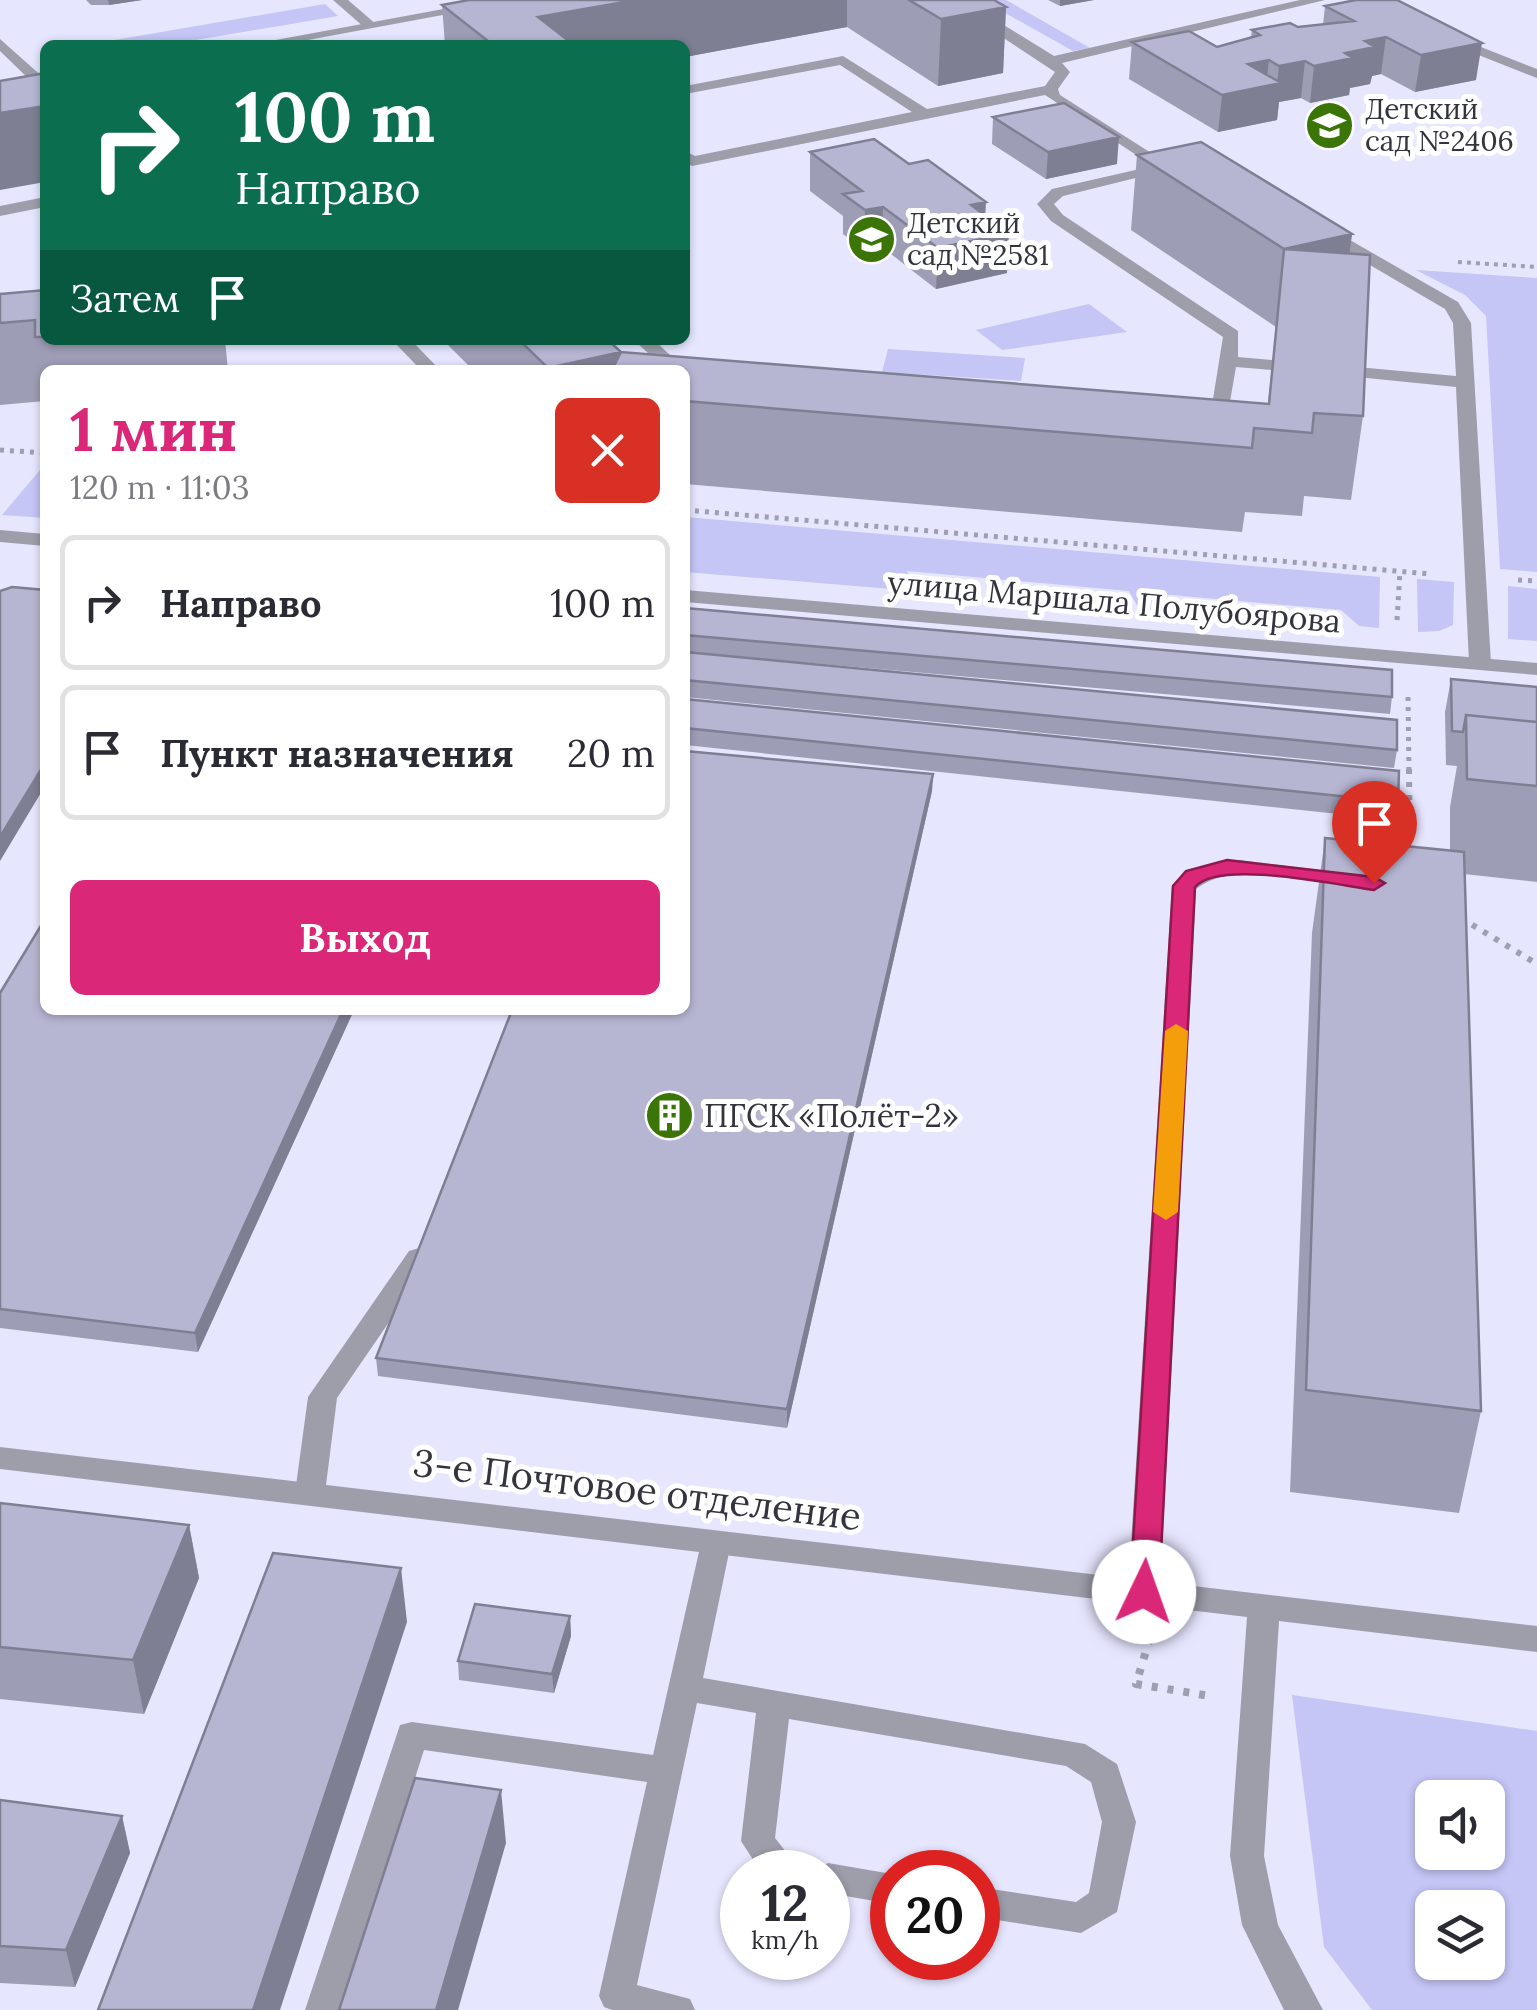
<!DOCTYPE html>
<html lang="ru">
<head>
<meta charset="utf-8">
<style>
  :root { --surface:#fff; --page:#f2f2f3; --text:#2b2b33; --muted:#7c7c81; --line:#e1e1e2; --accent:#db2777 }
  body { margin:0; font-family:Lora,serif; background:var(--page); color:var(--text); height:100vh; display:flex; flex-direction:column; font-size:38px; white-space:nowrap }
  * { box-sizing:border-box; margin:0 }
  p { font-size:32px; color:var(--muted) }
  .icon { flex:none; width:55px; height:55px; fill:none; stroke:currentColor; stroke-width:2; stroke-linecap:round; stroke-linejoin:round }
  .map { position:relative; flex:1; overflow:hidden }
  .drawer { position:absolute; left:40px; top:365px; width:650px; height:650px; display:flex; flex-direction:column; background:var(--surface); border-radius:15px; box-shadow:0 2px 8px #0004 }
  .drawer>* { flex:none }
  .top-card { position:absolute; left:40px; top:40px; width:650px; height:305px; border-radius:15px; box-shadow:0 2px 8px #0004; background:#0b6e4f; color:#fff; overflow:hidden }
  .buttons { position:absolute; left:1415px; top:1780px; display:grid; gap:20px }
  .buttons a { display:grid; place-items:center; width:90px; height:90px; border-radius:15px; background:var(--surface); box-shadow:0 2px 8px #0004; font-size:50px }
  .speed { position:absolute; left:720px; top:1850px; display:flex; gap:20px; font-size:50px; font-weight:700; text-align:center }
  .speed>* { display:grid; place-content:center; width:130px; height:130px; border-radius:50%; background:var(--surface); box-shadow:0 2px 8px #0004; line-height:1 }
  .speed small { font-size:25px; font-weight:400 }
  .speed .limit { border:15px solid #d22; background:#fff; color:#111 }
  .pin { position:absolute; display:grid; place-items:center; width:85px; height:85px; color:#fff; margin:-102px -42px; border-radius:50% 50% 50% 0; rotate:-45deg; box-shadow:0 0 10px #0007 }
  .pin .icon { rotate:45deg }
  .me { position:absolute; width:110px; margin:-55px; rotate:3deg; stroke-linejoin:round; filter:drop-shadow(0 0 8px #0008) }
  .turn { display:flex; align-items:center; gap:35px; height:210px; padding:0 30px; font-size:45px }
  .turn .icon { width:130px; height:130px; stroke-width:2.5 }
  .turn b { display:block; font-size:70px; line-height:85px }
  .then { display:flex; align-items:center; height:95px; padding:0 30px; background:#0003; gap:20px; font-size:38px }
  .round { display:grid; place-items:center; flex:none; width:105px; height:105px; border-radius:15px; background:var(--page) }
  .headline { display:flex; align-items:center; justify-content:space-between; height:170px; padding:0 30px }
  h1 { font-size:60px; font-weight:700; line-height:75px; color:var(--accent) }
  .cta { display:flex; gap:20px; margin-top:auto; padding:20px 30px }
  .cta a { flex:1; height:115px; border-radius:15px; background:var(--accent); color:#fff; font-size:40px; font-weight:700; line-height:115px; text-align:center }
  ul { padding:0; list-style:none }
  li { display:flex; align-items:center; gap:30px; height:135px; margin:0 20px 15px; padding:0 10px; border:5px solid var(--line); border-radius:15px }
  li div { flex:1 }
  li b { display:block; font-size:38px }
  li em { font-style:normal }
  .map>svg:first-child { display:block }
</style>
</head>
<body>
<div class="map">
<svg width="1537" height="2010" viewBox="0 0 1537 2010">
  <rect width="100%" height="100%" fill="#e6e6ff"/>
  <path fill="#c5c5f6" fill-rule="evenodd" d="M 982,0 L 1006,0 L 1090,48 L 1073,51 Z
    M 325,4 L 338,16 L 166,45 L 97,43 Z
    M 1416,270 L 1537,278 L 1537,572 L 1500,569 L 1486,316 L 1465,295 Z
    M 1089,304 L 1127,332 L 1002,350 L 976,330 Z
    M 888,349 L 1025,358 L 1021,381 L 882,372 Z
    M 45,464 L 45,518 L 2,515 Z
    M 685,517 L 1380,577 L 1379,628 L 1359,626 L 1341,610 L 1149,593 L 1158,610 L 1139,609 L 1129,591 L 907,571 L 915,591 L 685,572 Z
    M 1417,579 L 1454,582 L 1453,625 L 1439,631 L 1418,632 Z
    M 1508,586 L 1537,589 L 1537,641 L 1508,639 Z
    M 1292,1695 L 1537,1731 L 1537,2010 L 1372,2010 L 1324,1947 ZM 1432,1798 L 1488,1798 L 1488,1852 L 1432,1852 ZM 1432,1908 L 1488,1908 L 1488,1962 L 1432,1962 Z"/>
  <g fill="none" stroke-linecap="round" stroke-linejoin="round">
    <path stroke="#9f9fb2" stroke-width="4" stroke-dasharray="4 5" stroke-linecap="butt" d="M 1458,262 L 1537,267"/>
    <path stroke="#9f9fb2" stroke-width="5" stroke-dasharray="4 6" stroke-linecap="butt" d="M 0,450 L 45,453
      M 685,510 L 1431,574
      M 1518,580 L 1537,581
      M 1397,620 L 1400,571
      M 1408,697 L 1409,772"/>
    <path stroke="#9f9fb2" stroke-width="6" stroke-dasharray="5 8" stroke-linecap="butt" d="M 1409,769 L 1410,854
      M 1461,918 L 1537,964"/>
    <path stroke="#9f9fb2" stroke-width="8" stroke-dasharray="6 10" stroke-linecap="butt" d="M 1150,1638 L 1136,1684 L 1210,1696"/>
    <path fill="#9e9eab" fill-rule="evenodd" d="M 333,0 L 348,0 L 377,25 L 365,28 Z
      M 946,0 L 963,0 L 1054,56 L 1300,0 L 1325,0 L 1062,63 L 1070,72 L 1058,89 L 1060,95 L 1159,158 L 1180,167 L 1063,196 L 1054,204 L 1063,215 L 1238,331 L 1238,357 L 1272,360 L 1281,365 L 1272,370 L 1236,367 L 1228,413 L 1200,419 L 1191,413 L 1212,405 L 1223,337 L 1051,221 L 1037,204 L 1052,189 L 1153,166 L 1045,95 L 692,166 L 685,163 L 685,151 L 695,156 L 912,112 L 840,65 L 685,94 L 685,86 L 843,56 L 927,109 L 1045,86 L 1055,72 Z
      M 1448,34 L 1537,69 L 1537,78 L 1443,41 L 1441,38 Z
      M 0,39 L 45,79 L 45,85 L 35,85 L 0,51 Z
      M 45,197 L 45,207 L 0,216 L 0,206 Z
      M 1317,228 L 1329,228 L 1458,302 L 1471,323 L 1491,663 L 1488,668 L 1472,668 L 1469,663 L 1456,387 L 1357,377 L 1348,372 L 1357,367 L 1456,376 L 1453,323 L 1445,309 L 1317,234 Z
      M 392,340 L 411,340 L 440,370 L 421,370 Z
      M 634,340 L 654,340 L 686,370 L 666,370 Z
      M 1239,860 L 1351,874 L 1363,881 L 1351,888 C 1305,881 1237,858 1196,889 L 1160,1592 L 1155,1601 L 1144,1604 L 1133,1601 L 1128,1592 L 1172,886 L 1190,870 Z
      M 419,1248 L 429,1251 L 433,1258 L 337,1398 L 325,1493 L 321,1501 L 310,1504 L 299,1501 L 295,1493 L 308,1397 L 409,1251 Z
      M 716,1531 L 727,1535 L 731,1543 L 703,1678 L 1085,1744 L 1117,1764 L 1136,1822 L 1117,1912 L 1081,1933 L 978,1917 L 978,1887 L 1076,1902 L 1089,1893 L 1102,1822 L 1091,1782 L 1066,1766 L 789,1719 L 775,1838 L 790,1857 L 802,1862 L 807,1872 L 761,1872 L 741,1841 L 756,1713 L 697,1703 L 637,1985 L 690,1999 L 695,2010 L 612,2010 L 604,2007 L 599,1996 L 647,1782 L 424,1750 L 341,2010 L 305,2010 L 400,1725 L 412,1722 L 653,1755 L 701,1543 L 705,1535 Z
      M 828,1863 L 892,1874 L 892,1904 L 828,1893 L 828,1872 L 813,1872 Z"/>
    <path fill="#9e9eab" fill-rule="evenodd" d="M 0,1447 L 1537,1626 L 1537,1652 L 1279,1621 L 1264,1856 L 1278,1925 L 1323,2010 L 1284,2010 L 1242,1925 L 1230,1856 L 1247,1617 L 0,1469 Z"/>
    <path fill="#9e9eab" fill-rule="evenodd" d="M 492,0 L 523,0 L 281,45 L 249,45 Z
      M 0,530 L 45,534 L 45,546 L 0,542 Z
      M 685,590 L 1537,663 L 1537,675 L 685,602 Z"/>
  </g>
  <path fill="#9d9db5" d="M 86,0 L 142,0 L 109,5 L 91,5 Z
    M 469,0 L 994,0 L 1006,7 L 1003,73 L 938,86 L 847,27 L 685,57 L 685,45 L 445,45 L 442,5 Z
    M 1048,0 L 1094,0 L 1060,6 Z
    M 1325,6 L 1476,80 L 1415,92 L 1381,74 L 1372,76 L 1370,84 L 1350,88 L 1349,95 L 1310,103 L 1301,98 L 1279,102 L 1277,120 L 1218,132 L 1129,79 L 1132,42 L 1217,47 L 1251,37 L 1252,30 L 1323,25 Z
    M 993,117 L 1117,164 L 1046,179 L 992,144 Z
    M 810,152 L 909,164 L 985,216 L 1007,273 L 936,289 L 882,247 L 864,250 L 843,234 L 843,216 L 810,191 Z
    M 1137,155 L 1352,234 L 1349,254 L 1363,416 L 1351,500 L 1304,496 L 1302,516 L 1245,512 L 1242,532 L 685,484 L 685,370 L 473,370 L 443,340 L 608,340 L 621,352 L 1268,404 L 1276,327 L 1131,230 Z
    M 45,290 L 45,340 L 225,340 L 228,370 L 45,370 L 45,401 L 0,405 L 0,294 Z
    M 685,608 L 1392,697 L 1390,714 L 685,652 Z
    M 685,652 L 1397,750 L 1394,768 L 685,697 Z
    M 1451,679 L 1537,687 L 1537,882 L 1464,874 L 1481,1411 L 1459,1513 L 1290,1492 L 1312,933 L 1325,838 L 1450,850 L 1450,807 L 1457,766 L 1446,765 L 1445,712 Z
    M 685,699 L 1398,802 L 1395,820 L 685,745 Z
    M 933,774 L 932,791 L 787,1428 L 378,1376 L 376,1358 Z
    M 0,993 L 45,1010 L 354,1010 L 198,1352 L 0,1328 Z
    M 0,1503 L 189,1525 L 199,1578 L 144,1714 L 0,1699 Z
    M 570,1616 L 571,1636 L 554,1693 L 459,1680 L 458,1661 Z
    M 0,1800 L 122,1816 L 130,1853 L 75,1987 L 0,1983 Z"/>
  <path fill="#7f7f94" d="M 108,0 L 142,0 L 109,5 Z
    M 636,0 L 847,0 L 847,27 L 685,57 L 685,45 L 539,45 L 538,17 Z
    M 1060,0 L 1094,0 L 1060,6 Z
    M 1006,7 L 1003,73 L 938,86 L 941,19 Z
    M 1386,37 L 1381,74 L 1372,76 L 1370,84 L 1350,88 L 1349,95 L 1310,103 L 1314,66 L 1345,53 L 1365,41 Z
    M 1482,43 L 1476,80 L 1415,92 L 1421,55 Z
    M 1269,60 L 1266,86 L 1277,84 L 1279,66 L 1305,61 L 1301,98 L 1279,102 L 1277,120 L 1218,132 L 1222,95 L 1248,64 Z
    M 45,106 L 45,182 L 0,190 L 0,113 Z
    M 1119,137 L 1117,164 L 1046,179 L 1048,152 Z
    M 986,202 L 984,238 L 1009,233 L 1007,273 L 936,289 L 938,248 L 971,205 Z
    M 883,207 L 882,247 L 864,250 L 865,210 Z
    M 1352,234 L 1342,311 L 1284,249 Z
    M 621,352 L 622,370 L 548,370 L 548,368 Z
    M 45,763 L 45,786 L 0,861 L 0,837 Z
    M 933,774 L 932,791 L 787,1428 L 787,1409 Z
    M 343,1010 L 354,1010 L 198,1352 L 195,1333 Z
    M 189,1525 L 199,1578 L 144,1714 L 133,1660 Z
    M 401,1568 L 407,1622 L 280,2010 L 253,2010 Z
    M 570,1616 L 571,1636 L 554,1693 L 552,1674 Z
    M 501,1790 L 506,1843 L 458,2010 L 436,2010 Z
    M 122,1816 L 130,1853 L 75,1987 L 66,1950 Z"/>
  <path fill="#b6b6d3" stroke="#7f7f94" stroke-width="2.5" d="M 469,0 L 636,0 L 538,17 L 574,45 L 493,45 L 442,5 Z
    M 909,0 L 994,0 L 1006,7 L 941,19 Z
    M 1356,0 L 1397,0 L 1482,43 L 1421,55 L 1386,37 L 1365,41 L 1375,47 L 1345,53 L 1353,58 L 1314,66 L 1305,61 L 1279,66 L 1269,60 L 1248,64 L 1281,83 L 1222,95 L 1132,42 L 1189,31 L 1217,47 L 1260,35 L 1252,30 L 1290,23 L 1298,27 L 1354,21 L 1325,6 Z
    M 45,73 L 45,106 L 0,113 L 0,81 Z
    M 1064,103 L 1119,137 L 1048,152 L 993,117 Z
    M 874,139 L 909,164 L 928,160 L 986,202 L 971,205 L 1009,233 L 938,248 L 883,207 L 865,210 L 843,194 L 862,191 L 810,152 Z
    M 1201,142 L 1352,234 L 1284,249 L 1137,155 Z
    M 1284,249 L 1370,255 L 1363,416 L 1314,413 L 1312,433 L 1254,428 L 1252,448 L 685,401 L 685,370 L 612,370 L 621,352 L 1269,404 Z
    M 45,290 L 45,337 L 35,337 L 35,320 L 0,323 L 0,294 Z
    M 519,340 L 608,340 L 621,352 L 548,368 Z
    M 12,587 L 45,590 L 45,763 L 0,837 L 0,591 Z
    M 685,608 L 1392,670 L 1392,697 L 685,635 Z
    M 685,652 L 1397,720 L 1397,750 L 685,680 Z
    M 1451,679 L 1537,687 L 1537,722 L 1466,715 L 1463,732 L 1452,731 Z
    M 685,699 L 1399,771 L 1398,802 L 685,728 Z
    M 1466,715 L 1537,722 L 1537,786 L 1467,779 Z
    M 685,751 L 933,774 L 787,1409 L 376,1358 L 512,1010 L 685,1010 Z
    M 1325,838 L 1464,852 L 1481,1411 L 1306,1390 Z
    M 45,919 L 45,1010 L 343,1010 L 195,1333 L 0,1309 L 0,993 Z
    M 0,1503 L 189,1525 L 133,1660 L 0,1647 Z
    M 273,1553 L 401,1568 L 253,2010 L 98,2010 Z
    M 475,1604 L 570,1616 L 552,1674 L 458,1661 Z
    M 415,1778 L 501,1790 L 436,2010 L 339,2010 Z
    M 0,1800 L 122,1816 L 66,1950 L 0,1946 Z"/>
  <path fill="#db2777" stroke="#8e194d" stroke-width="2.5" d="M 1227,860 L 1374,877 L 1385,883 L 1374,890 C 1337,885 1219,859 1195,887 L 1159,1592 L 1155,1600 L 1144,1603 L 1134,1600 L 1130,1592 L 1173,886 L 1186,871 Z"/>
  <path fill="#f59e0b" d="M 1176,1024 L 1188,1031 L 1178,1212 L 1166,1220 L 1153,1212 L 1165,1031 Z"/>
  <defs>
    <symbol id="school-disc" viewBox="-11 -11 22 22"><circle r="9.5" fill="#3b7508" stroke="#fff"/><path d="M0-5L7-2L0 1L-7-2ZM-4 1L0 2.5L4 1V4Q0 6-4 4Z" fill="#fff"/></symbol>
    <symbol id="building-disc" viewBox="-11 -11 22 22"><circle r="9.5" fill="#3b7508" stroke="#fff"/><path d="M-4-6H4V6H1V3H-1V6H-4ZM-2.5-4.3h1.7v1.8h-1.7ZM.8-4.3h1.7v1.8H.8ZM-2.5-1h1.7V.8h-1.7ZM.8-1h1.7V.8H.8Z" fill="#fff"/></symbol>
  </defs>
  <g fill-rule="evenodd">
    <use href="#school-disc" x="1302" y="98" width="55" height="55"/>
    <use href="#school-disc" x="844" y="212" width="55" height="55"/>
    <use href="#building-disc" x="642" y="1088" width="55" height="55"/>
  </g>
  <g text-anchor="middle" stroke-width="10" stroke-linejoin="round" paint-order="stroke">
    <g font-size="28" fill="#34343f" stroke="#fff" text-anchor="start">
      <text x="1365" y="119">Детский<tspan x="1365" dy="32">сад №2406</tspan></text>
      <text x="907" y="233">Детский<tspan x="907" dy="32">сад №2581</tspan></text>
    </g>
    <g font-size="32" fill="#34343f" stroke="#fff">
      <text transform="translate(1114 602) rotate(5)" y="11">улица Маршала Полубоярова</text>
    </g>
    <g font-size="32" fill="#34343f" stroke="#fff" text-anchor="start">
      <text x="704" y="1127">ПГСК «Полёт-2»</text>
    </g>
    <g font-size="38" fill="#34343f" stroke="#fff">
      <text transform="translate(637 1490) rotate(7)" y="13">3-е Почтовое отделение</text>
    </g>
  </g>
</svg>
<div class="buttons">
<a><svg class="icon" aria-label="sound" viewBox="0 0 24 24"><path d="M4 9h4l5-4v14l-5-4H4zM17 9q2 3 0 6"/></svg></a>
<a><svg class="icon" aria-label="layers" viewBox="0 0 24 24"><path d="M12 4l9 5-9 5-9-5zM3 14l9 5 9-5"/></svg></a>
</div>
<div class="speed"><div>12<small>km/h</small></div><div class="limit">20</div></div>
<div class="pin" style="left:1374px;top:883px;background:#d93025"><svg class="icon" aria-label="arrive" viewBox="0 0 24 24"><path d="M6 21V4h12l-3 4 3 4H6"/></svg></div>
<svg class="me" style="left:1144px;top:1592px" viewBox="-20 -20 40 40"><circle r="19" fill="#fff"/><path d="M0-13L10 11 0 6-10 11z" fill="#db2777"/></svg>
<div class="top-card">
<div class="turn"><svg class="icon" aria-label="right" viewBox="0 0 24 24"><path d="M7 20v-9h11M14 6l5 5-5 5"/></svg><div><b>100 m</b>Направо</div></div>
<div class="then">Затем<svg class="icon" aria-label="arrive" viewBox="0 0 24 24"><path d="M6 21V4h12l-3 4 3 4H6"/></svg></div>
</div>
<section class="drawer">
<div class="headline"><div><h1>1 мин</h1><p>120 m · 11:03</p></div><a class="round" style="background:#d93025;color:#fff"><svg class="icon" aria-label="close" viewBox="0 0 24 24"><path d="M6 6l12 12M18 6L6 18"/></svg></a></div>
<ul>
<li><svg class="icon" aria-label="right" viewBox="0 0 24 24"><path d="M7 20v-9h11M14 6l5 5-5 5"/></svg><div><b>Направо</b></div><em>100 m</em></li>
<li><svg class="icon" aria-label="arrive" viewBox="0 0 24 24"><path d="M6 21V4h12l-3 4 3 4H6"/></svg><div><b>Пункт назначения</b></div><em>20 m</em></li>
</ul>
<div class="cta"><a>Выход</a></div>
</section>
</div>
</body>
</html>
